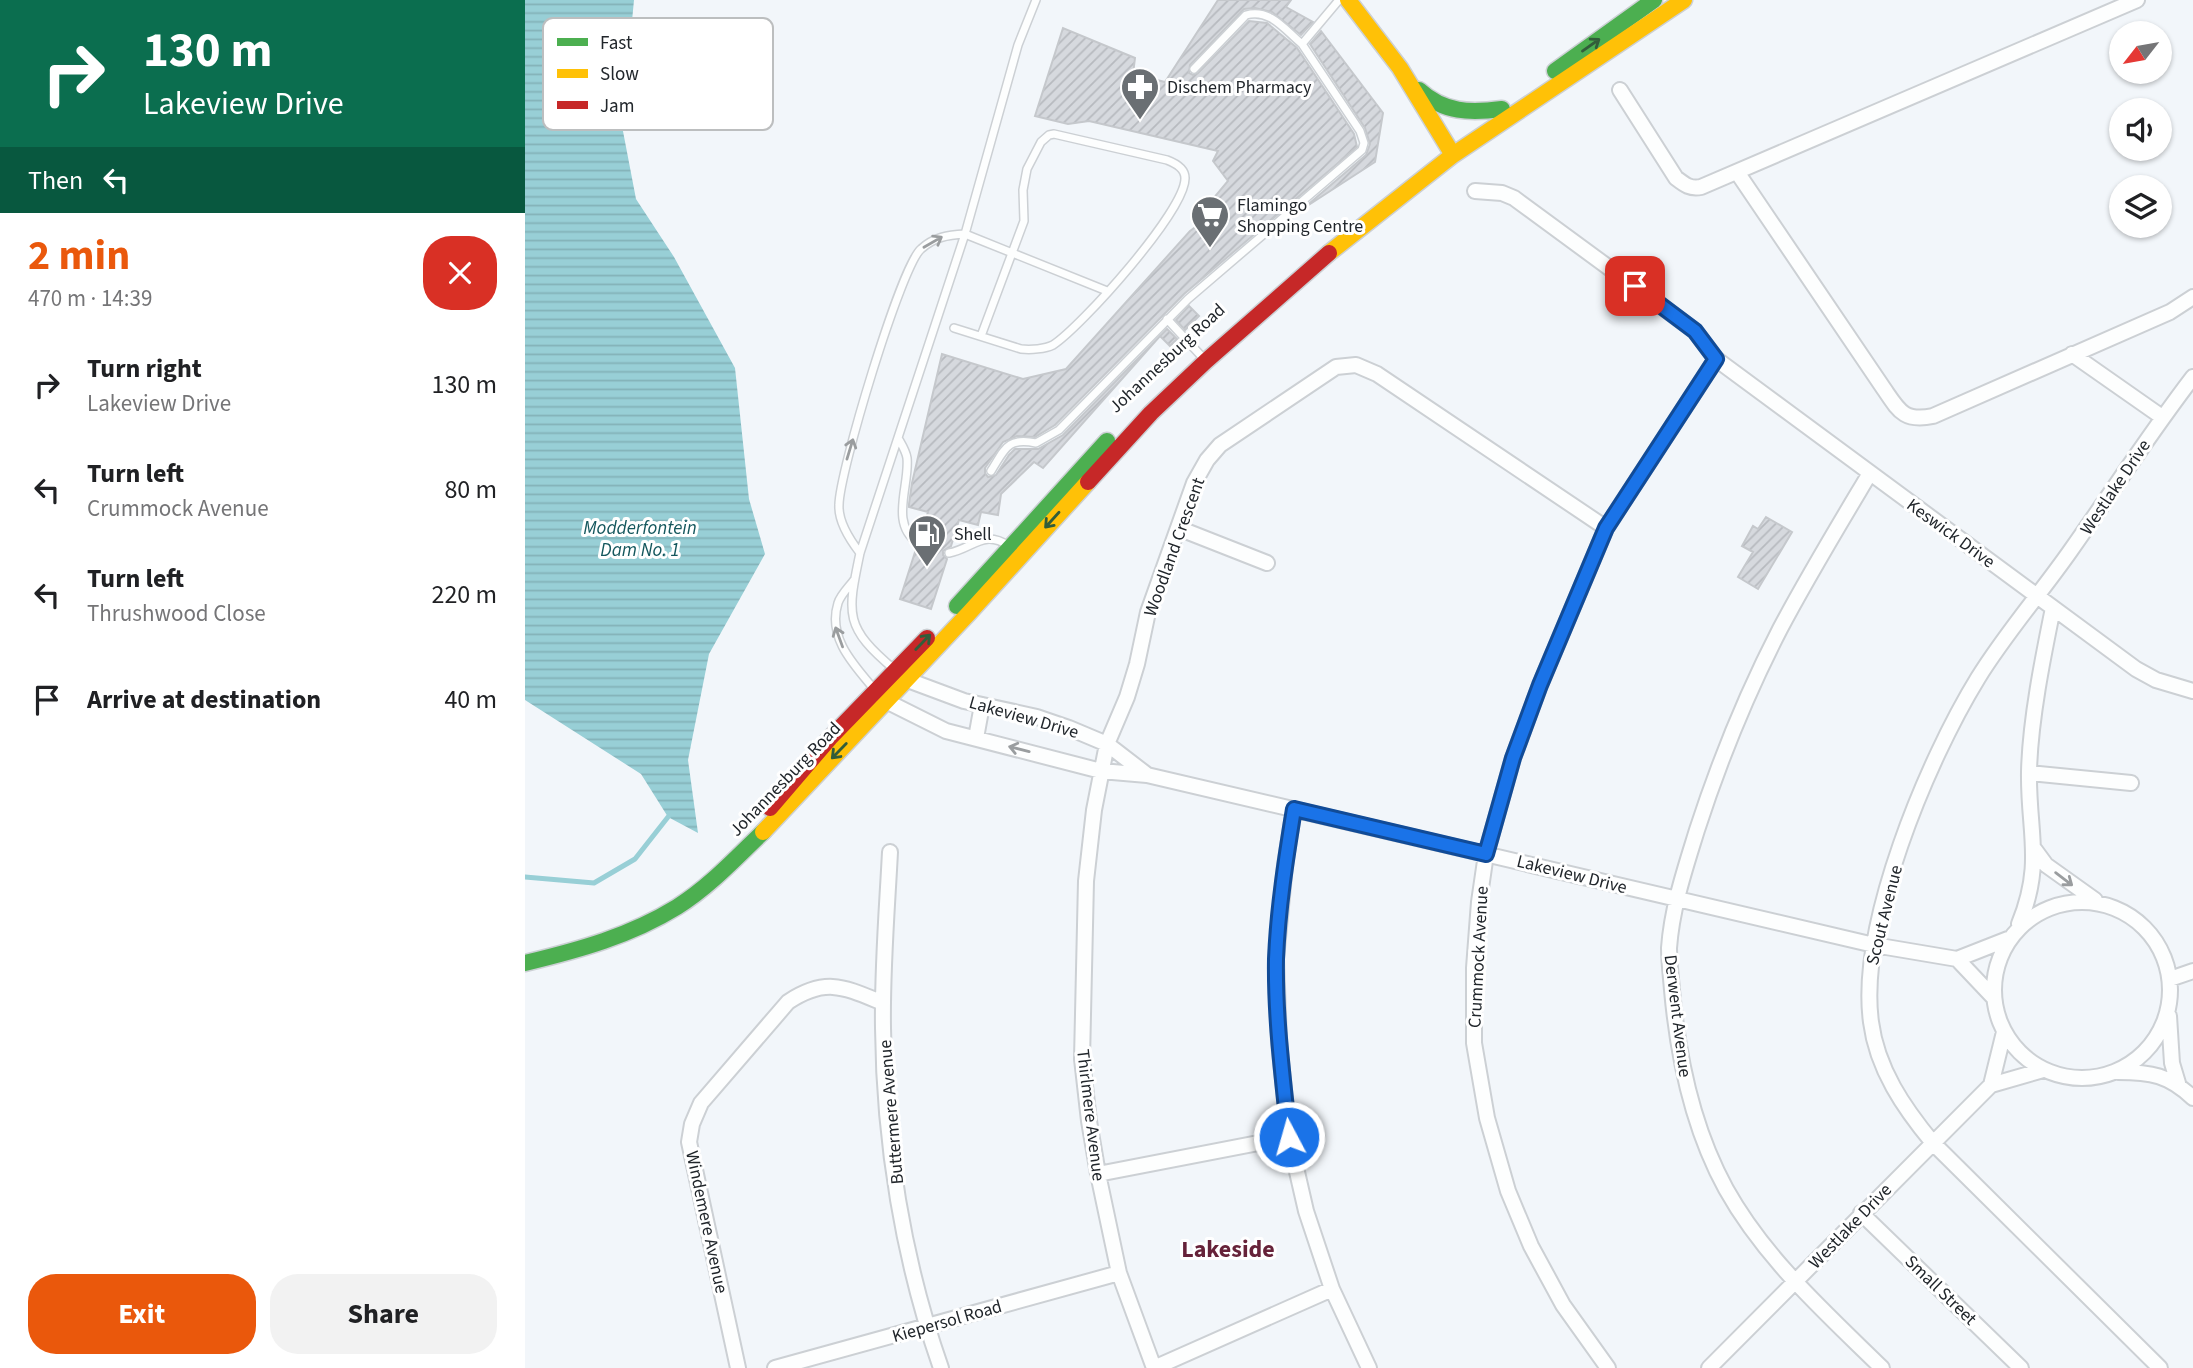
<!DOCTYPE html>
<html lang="en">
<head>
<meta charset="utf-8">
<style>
  :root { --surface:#fff; --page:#f2f2f2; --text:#202124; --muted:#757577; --accent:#ea580c }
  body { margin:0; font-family:"Source Sans 3",sans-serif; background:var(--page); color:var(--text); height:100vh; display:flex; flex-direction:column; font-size:26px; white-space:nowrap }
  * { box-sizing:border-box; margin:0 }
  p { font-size:23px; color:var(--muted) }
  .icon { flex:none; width:38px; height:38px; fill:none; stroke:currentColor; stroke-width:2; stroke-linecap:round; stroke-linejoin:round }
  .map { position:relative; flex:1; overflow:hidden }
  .details { display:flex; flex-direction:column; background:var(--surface); width:525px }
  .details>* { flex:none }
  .top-card { background:#0b6e4f; color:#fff; overflow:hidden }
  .needle { width:46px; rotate:239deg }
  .fabs { position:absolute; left:1584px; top:21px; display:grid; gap:14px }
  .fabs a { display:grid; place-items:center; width:63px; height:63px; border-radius:50%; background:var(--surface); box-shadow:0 2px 5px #0004; font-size:35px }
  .pin { position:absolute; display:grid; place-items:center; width:60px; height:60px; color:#fff; margin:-30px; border-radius:14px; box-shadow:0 4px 10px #0006 }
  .me { position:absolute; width:77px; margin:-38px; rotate:354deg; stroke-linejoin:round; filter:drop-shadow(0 0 5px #0008) }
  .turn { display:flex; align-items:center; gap:24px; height:147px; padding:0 28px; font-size:32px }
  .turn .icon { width:91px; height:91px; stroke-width:2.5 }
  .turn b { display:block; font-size:49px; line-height:60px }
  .then { display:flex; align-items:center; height:66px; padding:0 28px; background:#0003; gap:14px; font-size:26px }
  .round { display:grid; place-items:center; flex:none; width:74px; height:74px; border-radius:28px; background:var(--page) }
  .head { display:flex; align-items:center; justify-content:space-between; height:119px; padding:0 28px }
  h1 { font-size:42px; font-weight:700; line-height:52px; color:var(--accent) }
  .primary-button { display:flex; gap:14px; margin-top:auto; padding:14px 28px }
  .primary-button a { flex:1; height:80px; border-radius:28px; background:var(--accent); color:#fff; font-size:28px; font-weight:700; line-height:80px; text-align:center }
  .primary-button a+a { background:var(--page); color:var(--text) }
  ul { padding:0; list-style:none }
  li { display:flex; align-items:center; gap:21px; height:105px; padding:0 28px }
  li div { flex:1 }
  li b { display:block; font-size:26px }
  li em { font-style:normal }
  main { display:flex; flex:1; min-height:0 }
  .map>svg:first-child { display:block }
</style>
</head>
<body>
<main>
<section class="details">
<div class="top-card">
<div class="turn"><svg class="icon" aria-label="right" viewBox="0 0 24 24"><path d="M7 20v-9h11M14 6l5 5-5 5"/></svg><div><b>130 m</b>Lakeview Drive</div></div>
<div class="then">Then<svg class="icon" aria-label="left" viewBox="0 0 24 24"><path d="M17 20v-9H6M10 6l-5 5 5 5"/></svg></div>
</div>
<div class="head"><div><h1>2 min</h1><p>470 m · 14:39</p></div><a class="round" style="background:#d93025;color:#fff"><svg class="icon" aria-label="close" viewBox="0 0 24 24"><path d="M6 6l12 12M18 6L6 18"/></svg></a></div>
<ul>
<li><svg class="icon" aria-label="right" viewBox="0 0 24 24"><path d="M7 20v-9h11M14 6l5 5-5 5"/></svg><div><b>Turn right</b><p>Lakeview Drive</p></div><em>130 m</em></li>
<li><svg class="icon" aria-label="left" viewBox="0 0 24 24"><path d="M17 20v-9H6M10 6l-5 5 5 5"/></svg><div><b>Turn left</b><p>Crummock Avenue</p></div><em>80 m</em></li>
<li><svg class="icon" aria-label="left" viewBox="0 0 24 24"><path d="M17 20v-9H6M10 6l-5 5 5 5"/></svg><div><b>Turn left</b><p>Thrushwood Close</p></div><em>220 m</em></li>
<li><svg class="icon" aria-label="arrive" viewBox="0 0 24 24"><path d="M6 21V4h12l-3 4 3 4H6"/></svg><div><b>Arrive at destination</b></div><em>40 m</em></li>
</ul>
<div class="primary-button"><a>Exit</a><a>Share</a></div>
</section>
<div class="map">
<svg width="1668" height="1368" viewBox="0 0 1668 1368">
  <defs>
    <pattern id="water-rules" width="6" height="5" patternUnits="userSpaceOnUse" patternTransform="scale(1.75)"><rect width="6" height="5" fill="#98cfd6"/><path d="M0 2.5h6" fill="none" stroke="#83b2b8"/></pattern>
    <pattern id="building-hatch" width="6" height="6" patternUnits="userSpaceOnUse" patternTransform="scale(1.75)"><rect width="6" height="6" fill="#d6d9de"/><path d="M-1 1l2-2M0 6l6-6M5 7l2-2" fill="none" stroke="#b7babf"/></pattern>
  </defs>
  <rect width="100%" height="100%" fill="#f2f6fa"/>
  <path fill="url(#water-rules)" d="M 0,0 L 109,0 L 97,126 L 111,199 L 149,257 L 210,368 L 224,499 L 240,554 L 184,654 L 163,760 L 173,833 L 143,817 L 116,774 L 0,700 Z"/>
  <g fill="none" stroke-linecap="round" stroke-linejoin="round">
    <path stroke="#98cfd6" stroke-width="5" d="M 0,877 L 69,883 L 110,859 L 143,817"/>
  </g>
  <path fill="url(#building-hatch)" stroke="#c5c8cc" stroke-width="2" d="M 693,0 L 766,0 L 761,7 L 788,22 L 776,35 L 747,12 L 730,8 L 719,9 L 665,65 L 664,73 L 668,75 L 673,73 L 724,21 L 742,23 L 772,48 L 829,134 L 832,147 L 659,294 L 530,425 L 510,437 L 492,436 L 478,442 L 460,468 L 460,473 L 463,477 L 471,475 L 484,455 L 490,449 L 513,449 L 538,435 L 642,329 L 652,339 L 645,346 L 635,336 L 518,468 L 509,462 L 476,494 L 473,515 L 456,512 L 453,525 L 434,520 L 426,546 L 418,551 L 418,555 L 422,559 L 406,609 L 375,599 L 391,549 L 395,549 L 399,544 L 395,536 L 403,512 L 384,507 L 384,504 L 387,483 L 417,354 L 498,379 L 541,369 L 665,231 L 694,210 L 687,200 L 703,181 L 688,161 L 693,151 L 564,121 L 543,124 L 510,116 L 538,28 L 610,58 L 608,74 L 640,82 Z
    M 796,31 L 858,113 L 850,162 L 779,208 L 841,155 L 845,144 L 840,128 L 785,44 Z
    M 664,306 L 674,316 L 660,330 L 651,320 Z
    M 1241,517 L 1267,532 L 1233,589 L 1213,577 L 1228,552 L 1217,546 L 1228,526 L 1233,529 Z"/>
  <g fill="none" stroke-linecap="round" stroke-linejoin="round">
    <defs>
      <path id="lane" d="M 669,69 L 721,15 C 745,8 760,30 777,44 L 814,0
        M 642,319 L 680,360
        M 429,328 L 496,349 C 506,350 520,349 528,345 C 556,327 661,210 660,178 C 660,168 650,163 642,160 L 529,134 L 524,135 L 516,142 L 502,169 L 498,190 L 499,221 L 456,336
        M 373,438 C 377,445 381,451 382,458 C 385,485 364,524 393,543
        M 466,471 C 480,449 482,437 511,443 L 534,430 L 663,299 L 837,150 L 839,143 L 835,131 L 777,44
        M 335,553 C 325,540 313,522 314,505 C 314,473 376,266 396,249 C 409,237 423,235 440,234 L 582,291
        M 424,553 C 449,548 458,529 484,546
        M 329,580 C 324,587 316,594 313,603 C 302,638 329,665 350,690
        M 370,670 C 319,627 322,615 335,553 L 440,234 L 493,45 L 511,0"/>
      <path id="street" d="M 1095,90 L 1151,178 C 1160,185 1165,189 1176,187 L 1612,0
        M 1212,172 L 1359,389 C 1374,411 1379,422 1408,416 L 1645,312 L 1668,297
        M 950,191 L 977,193 L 989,198 L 1170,331 L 1191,359 L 1611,669 L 1631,680 L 1668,691
        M 1547,354 L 1637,417
        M 1345,473 C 1314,525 1283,576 1255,629 C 1222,693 1194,762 1172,830 C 1160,869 1147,907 1144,948 C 1144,962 1146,977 1147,990 C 1153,1058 1168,1129 1201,1189 C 1240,1259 1300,1312 1357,1368
        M 653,528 L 742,563
        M 376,676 L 380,679 L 439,701 L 512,717 L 544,728 L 582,744 L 621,774
        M 356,696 L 361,701 L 421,731 L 576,771 L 622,775 L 1349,945 L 1432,959 L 1483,939
        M 451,738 L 457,705
        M 1504,773 L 1606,783
        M 769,809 L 760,865 L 751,959 L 754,1042 L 764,1137 L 781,1211 L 807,1289 L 844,1368
        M 1510,850 L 1521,865 L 1570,900
        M 365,852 C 362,910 357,969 358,1028 C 359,1142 378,1260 416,1368
        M1469 990a88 88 0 1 1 176 0a88 88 0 1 1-176 0Z
        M 1494,924 C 1519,863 1503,832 1504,772 C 1505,721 1518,657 1528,608
        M 1432,959 L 1468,997
        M 1645,979 L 1668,971
        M 1644,1016 L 1647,1063 L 1653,1083
        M 1593,1072 C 1626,1072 1644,1075 1668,1098
        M 1466,1085 L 1479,1032
        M 573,1174 L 764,1137
        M 1336,1213 L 1496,1368
        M 213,1368 L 164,1142 L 167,1124 L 176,1103 L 263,1002 C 301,977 319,987 358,1003
        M 250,1368 L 594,1273
        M 629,1368 L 594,1273 L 573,1174 L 564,1121 L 557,1059 L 561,881 L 569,810 L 582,744 L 602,697 L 612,664 L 623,612 L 669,483 L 682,460 L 695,445 L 811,367 L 831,365 L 852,374 L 1081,528
        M 629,1368 L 807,1289
        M 1083,1368 L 1038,1305 L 1006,1246 L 983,1191 L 962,1118 L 949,1043 L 949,968 L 954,902 L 961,854 L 988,758 L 1015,685 L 1081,528 L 1191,359
        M 1184,1368 L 1466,1085 L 1518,1070
        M 1635,1368 L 1408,1143 C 1379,1108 1352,1069 1346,1022 C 1333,926 1402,761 1453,678 C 1480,634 1516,593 1546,550 C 1587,492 1625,433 1668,377"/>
      <path id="fast" d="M 1030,71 L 1129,0
        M 894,90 C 919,113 945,113 977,109
        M 432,606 L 582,441
        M 0,963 C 54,950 105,936 152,907 C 184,887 211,858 238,832"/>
      <path id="slow" d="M 823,0 L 875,68 L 928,155
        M 804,253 L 928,155 L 1159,0
        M 238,832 L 444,613 L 563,482"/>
      <path id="jam" d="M 563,482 L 626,413 L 681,361 L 804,253
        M 245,808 L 305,738 L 402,638"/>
    </defs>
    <use href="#lane" stroke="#ccd0d4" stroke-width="10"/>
    <use href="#street" stroke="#ccd0d4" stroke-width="18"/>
    <use href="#fast" stroke="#ccd0d4" stroke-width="19"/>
    <use href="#slow" stroke="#ccd0d4" stroke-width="19"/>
    <use href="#jam" stroke="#ccd0d4" stroke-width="19"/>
    <use href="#lane" stroke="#fdfefe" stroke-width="7"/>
    <use href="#street" stroke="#fdfefe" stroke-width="14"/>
    <use href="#fast" stroke="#4caf50" stroke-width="16"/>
    <use href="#slow" stroke="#ffc107" stroke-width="16"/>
    <use href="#jam" stroke="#c62828" stroke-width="16"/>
  </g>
  <defs><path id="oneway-shaft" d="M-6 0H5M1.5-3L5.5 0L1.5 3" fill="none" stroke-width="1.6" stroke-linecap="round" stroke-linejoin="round" transform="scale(1.75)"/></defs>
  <g stroke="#325d3a">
    <use href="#oneway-shaft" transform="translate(1066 45) rotate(-35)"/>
    <use href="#oneway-shaft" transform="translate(527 520) rotate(132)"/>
    <use href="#oneway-shaft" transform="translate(398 642) rotate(-46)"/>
    <use href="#oneway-shaft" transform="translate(314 751) rotate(134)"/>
  </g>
  <g stroke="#9a9d9f">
    <use href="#oneway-shaft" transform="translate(408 242) rotate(-30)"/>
    <use href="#oneway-shaft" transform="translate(325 449) rotate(-73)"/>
    <use href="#oneway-shaft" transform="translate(314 637) rotate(-110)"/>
    <use href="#oneway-shaft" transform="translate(494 749) rotate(-166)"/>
    <use href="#oneway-shaft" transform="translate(1539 879) rotate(37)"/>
  </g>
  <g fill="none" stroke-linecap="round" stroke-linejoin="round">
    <defs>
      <path id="route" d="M 764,1137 C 758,1078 750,1019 751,959 C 753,909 761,858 769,809 L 961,854 L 988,758 L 1015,685 L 1081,528 L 1191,359 L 1170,331 L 1110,286"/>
    </defs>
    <use href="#route" stroke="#114b97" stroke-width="18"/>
    <use href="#route" stroke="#1a73e8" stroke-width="12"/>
  </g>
  <defs>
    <symbol id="pharmacy-pin" viewBox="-11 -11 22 30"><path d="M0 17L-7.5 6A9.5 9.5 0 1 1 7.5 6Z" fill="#6a6f73" stroke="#fff"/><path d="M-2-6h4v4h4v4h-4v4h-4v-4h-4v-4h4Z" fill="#fff"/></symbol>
    <symbol id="supermarket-pin" viewBox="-11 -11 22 30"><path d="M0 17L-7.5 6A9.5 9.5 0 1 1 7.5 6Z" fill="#6a6f73" stroke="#fff"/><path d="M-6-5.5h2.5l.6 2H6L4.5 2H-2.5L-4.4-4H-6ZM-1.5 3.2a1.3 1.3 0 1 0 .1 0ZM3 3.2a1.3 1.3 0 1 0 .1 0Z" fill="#fff"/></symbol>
    <symbol id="fuel-pin" viewBox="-11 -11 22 30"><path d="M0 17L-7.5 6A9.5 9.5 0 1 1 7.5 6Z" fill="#6a6f73" stroke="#fff"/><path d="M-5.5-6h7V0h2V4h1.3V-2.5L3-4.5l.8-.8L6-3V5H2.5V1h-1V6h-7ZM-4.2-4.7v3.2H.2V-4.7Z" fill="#fff"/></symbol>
  </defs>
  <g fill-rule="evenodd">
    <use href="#pharmacy-pin" x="593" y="65" width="44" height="60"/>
    <use href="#supermarket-pin" x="663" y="193" width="44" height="60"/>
    <use href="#fuel-pin" x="380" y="512" width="44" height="60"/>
  </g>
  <g text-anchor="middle" stroke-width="6" stroke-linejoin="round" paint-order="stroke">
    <g font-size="18" fill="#21262b" stroke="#fff" text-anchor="start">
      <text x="642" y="93">Dischem Pharmacy</text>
      <text x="712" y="211">Flamingo<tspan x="712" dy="21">Shopping Centre</tspan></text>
      <text x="429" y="540">Shell</text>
    </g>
    <g font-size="18" fill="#21262b" stroke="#fff">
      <text transform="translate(642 358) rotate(-43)" y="6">Johannesburg Road</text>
      <text transform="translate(1590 487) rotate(-56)" y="6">Westlake Drive</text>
      <text transform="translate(1426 533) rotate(36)" y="6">Keswick Drive</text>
      <text transform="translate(649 547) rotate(-70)" y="6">Woodland Crescent</text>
      <text transform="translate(499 717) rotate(16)" y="6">Lakeview Drive</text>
      <text transform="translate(260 779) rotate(-46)" y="6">Johannesburg Road</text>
      <text transform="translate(1047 874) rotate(14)" y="6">Lakeview Drive</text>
      <text transform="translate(1359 915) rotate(-76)" y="6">Scout Avenue</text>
      <text transform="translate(953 957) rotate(-87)" y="6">Crummock Avenue</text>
      <text transform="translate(1153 1016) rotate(83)" y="6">Derwent Avenue</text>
      <text transform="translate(366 1112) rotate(-95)" y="6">Buttermere Avenue</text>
      <text transform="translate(566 1115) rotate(83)" y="6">Thirlmere Avenue</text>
      <text transform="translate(182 1222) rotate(78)" y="6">Windemere Avenue</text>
      <text transform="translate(1325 1226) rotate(-46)" y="6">Westlake Drive</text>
      <text transform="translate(1416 1290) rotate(44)" y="6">Small Street</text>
      <text transform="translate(422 1321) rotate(-16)" y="6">Kiepersol Road</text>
    </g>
    <g font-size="19" font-style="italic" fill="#14575d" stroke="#fff">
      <text x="115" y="534">Modderfontein<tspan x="115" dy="22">Dam No. 1</tspan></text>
    </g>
    <g font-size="24" font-weight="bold" fill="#662239" stroke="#fff">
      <text x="703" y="1257">Lakeside</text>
    </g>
  </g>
  <rect x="18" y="18" width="230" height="112" rx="10" fill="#fff" stroke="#bcbebf" stroke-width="2"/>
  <rect x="32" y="38" width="31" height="8" fill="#4caf50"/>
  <rect x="32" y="69" width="31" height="9" fill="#ffc107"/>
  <rect x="32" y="101" width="31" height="8" fill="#c62828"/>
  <g font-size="19" fill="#21262b">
    <text x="75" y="49">Fast</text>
    <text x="75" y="80">Slow</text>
    <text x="75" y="112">Jam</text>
  </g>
</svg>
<div class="fabs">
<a><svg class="needle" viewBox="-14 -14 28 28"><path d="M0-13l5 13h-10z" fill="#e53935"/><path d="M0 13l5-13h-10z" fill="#757577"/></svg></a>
<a><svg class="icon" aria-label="sound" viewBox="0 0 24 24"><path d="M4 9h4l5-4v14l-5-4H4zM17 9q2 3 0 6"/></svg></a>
<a><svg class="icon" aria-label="layers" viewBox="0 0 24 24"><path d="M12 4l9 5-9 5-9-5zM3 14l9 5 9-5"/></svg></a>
</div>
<div class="pin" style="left:1110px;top:286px;background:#d93025"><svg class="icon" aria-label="arrive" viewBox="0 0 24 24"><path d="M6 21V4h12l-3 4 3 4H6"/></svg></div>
<svg class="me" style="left:764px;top:1137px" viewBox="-20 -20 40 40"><circle r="17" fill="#1a73e8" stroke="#fff" stroke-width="3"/><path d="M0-11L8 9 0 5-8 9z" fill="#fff"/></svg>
</div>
</main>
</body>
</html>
